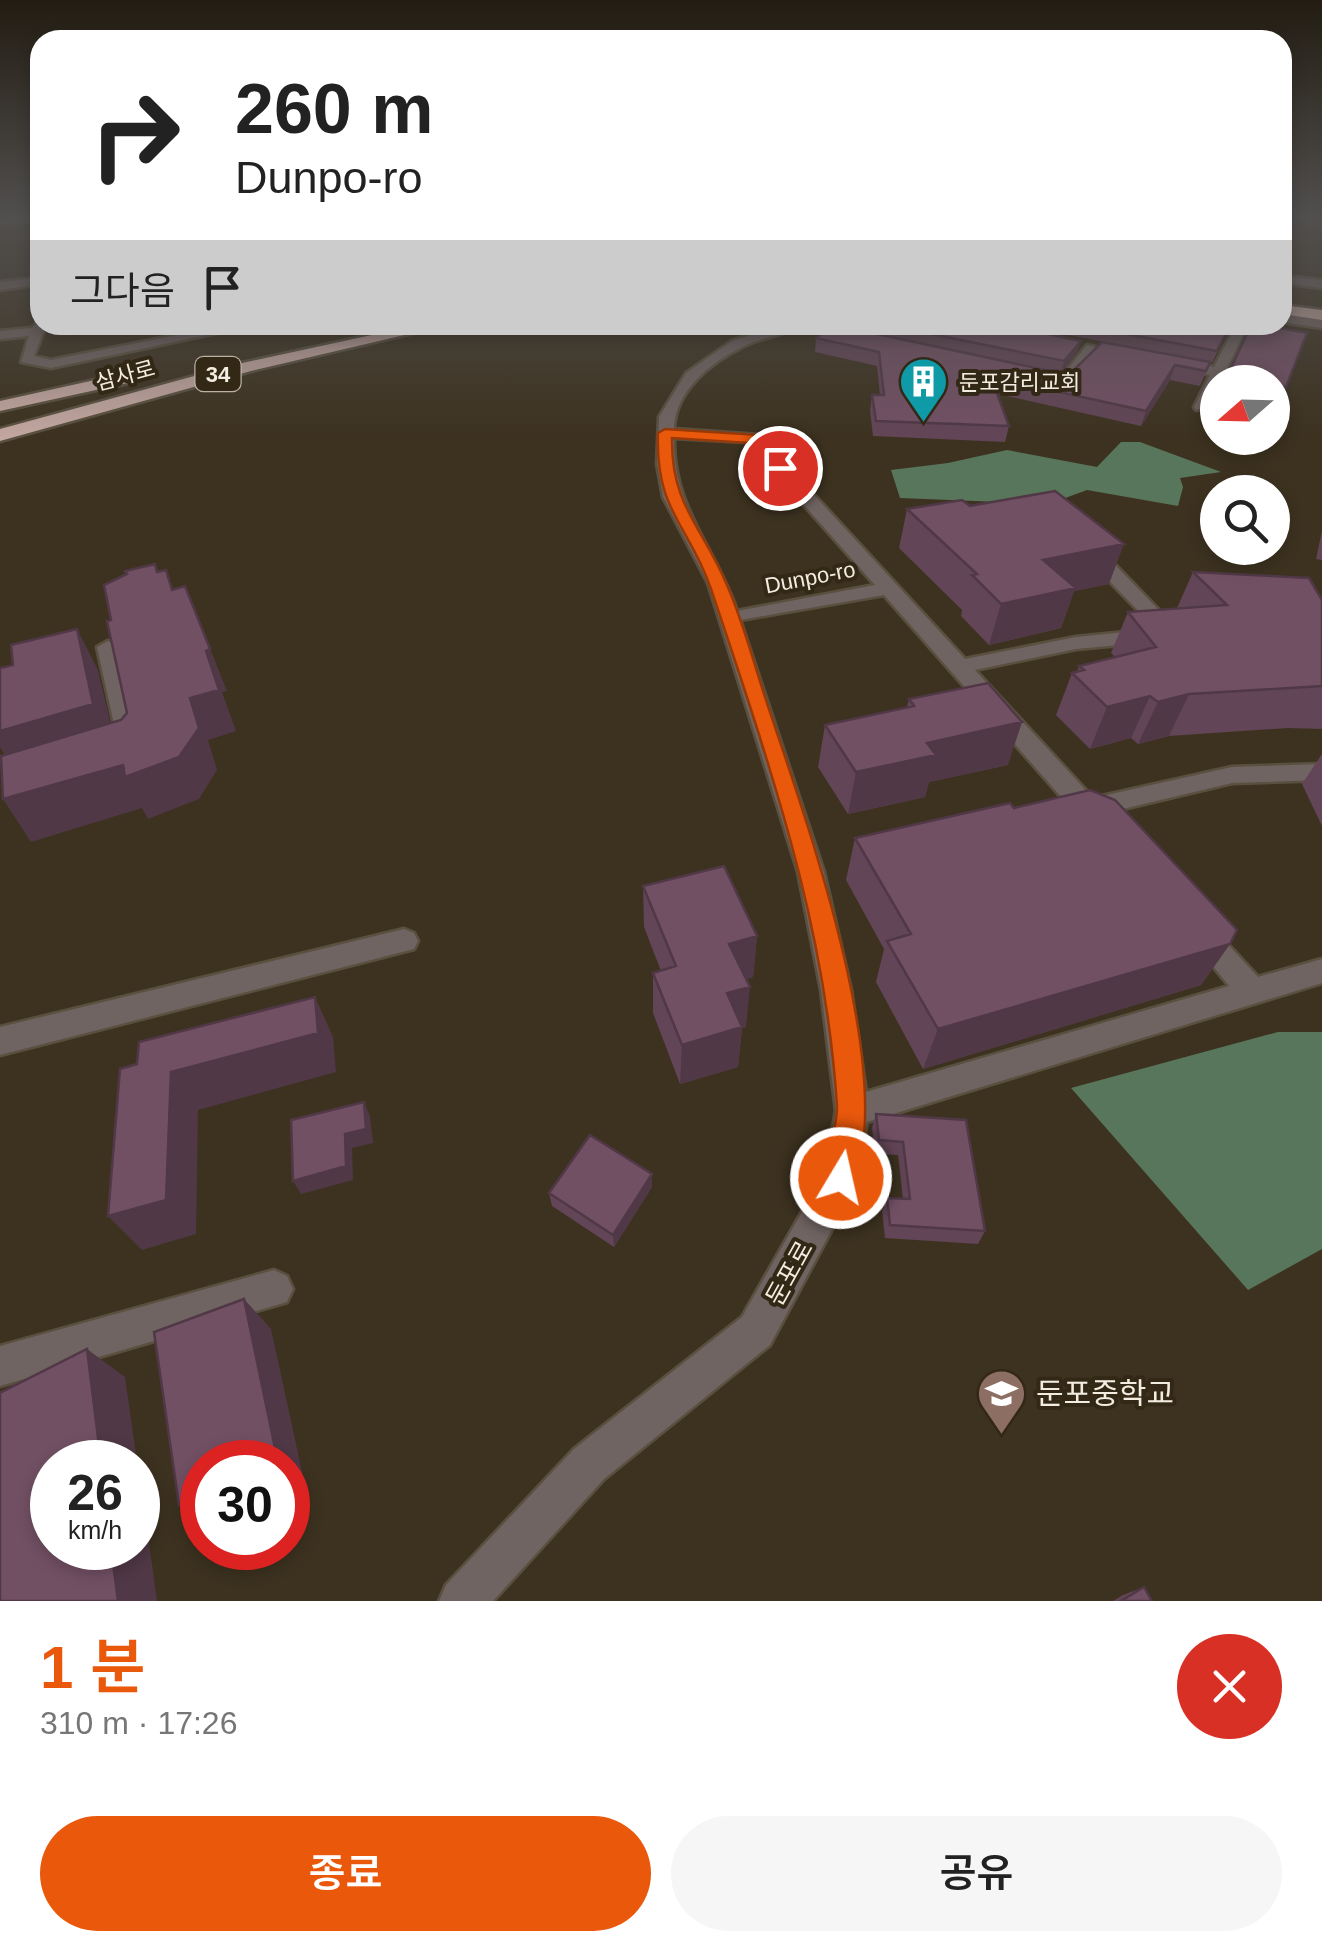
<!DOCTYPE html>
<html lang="ko">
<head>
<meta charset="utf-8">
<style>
  :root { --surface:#fff; --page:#f6f6f6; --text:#222; --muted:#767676; --accent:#ea580c }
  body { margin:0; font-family:Arial,"Noto Sans KR",sans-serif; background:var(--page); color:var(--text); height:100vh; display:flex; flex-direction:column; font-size:38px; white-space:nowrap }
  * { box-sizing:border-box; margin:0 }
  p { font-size:32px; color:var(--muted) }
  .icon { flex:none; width:55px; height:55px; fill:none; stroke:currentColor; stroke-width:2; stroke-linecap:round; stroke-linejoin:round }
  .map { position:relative; height:1601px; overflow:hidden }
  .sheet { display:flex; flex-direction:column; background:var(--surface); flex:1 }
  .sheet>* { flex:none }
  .hud { position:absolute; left:30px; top:30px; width:1262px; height:305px; border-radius:30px; box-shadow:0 5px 15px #0003; background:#fff; color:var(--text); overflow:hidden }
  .needle { width:65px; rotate:250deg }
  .controls { position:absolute; left:1200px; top:365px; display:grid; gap:20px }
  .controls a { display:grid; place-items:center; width:90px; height:90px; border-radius:50%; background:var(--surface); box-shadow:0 5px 15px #0003; font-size:50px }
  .speed { position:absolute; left:30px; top:1440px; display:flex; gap:20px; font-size:50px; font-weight:700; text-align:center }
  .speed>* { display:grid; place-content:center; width:130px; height:130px; border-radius:50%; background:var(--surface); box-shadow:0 5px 15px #0003; line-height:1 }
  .speed small { font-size:25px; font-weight:400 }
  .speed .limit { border:15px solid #d22; background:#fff; color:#111 }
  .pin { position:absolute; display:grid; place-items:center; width:85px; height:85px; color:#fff; margin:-42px; border:5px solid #fff; border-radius:50%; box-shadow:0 2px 10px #0007 }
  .me { position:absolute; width:110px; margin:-55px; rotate:9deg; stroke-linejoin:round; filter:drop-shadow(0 0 8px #0008) }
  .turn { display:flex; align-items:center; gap:35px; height:210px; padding:0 40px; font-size:45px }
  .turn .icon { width:130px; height:130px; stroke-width:2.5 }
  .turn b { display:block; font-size:70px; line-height:85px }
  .then { display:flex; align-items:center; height:95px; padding:0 40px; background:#0003; gap:20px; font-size:38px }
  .round { display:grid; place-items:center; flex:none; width:105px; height:105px; border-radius:52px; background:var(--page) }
  .overview { display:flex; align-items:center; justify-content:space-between; height:170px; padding:0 40px }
  h1 { font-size:60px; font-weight:600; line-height:75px; color:var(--accent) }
  .cta { display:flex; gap:20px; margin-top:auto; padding:20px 40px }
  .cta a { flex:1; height:115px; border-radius:60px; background:var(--accent); color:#fff; font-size:40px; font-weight:600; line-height:115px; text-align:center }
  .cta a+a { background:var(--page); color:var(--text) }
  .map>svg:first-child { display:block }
</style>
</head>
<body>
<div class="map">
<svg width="1322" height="1601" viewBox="0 0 1322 1601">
  <rect width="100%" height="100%" fill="#3d3220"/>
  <path fill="#58765c" d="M 1121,442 L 1140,442 L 1221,472 L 1180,478 L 1183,487 L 1178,506 L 1087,490 L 1049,504 L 900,498 L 891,470 L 948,463 L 1007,450 L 1097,467 Z
    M 1278,1032 L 1322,1032 L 1322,1249 L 1248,1290 L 1071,1088 Z"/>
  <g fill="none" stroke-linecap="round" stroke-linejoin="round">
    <defs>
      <path id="minor" d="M 40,214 L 40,220 L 0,224 L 0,218 Z
        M 1282,276 L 1322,280 L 1322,288 L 1282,283 Z
        M 40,278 L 40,284 L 0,290 L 0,282 Z
        M 1282,314 L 1322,320 L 1322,328 L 1282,322 Z
        M 40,319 L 40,325 L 46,325 L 34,356 L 51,360 L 228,325 L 254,325 L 51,368 L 21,362 L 29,336 L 0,339 L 0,331 L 32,328 Z
        M 782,325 L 801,325 C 784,336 761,337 742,347 C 710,363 675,391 674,429 L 759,435 L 965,659 L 1076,637 L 1156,629 L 1083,554 L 1081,550 L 1090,544 L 1097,546 L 1182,634 L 1172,640 L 1076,649 L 975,670 L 1093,798 L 1232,767 L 1322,764 L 1322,780 L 1232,783 L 1106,813 L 1110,819 L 1106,825 L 1097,828 L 1077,815 L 884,595 L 740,620 L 824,872 L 851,990 L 866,1092 L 1229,986 L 1187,934 L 1191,926 L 1201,923 L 1211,926 L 1258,977 L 1322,959 L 1322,983 L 867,1122 L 853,1190 L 770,1345 L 604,1479 L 493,1601 L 439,1601 L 446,1585 L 574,1449 L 742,1317 L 824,1173 L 836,1111 L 821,990 L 798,872 L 708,583 L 663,497 L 657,464 L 659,417 L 686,373 L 732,341 ZM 674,438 L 748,442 L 875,585 L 737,611 C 716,549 672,507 674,438 Z
        M 827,325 L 846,325 L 822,335 L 816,331 Z
        M 1236,325 L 1248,325 L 1208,407 L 1196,410 L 1194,407 L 1210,375 L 1170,364 L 1177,360 L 1214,367 Z
        M 1087,345 L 1099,348 L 1070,385 L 1049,383 L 1049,377 L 1061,377 Z
        M 108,641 L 119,647 L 143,747 L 131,755 L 119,747 L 97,647 Z
        M 404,929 L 414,933 L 418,941 L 414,949 L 0,1055 L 0,1027 Z
        M 274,1270 L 287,1276 L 293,1289 L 287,1302 L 0,1386 L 0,1346 Z"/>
      <path id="highway" d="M 1282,305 L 1322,310 L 1322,320 L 1282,314 Z
        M 418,325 L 447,325 L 251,371 L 0,441 L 0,429 L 242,363 Z
        M 131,372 L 137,373 L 137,381 L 0,411 L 0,401 Z"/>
    </defs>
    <use href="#minor" stroke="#5a503f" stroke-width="5"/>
    <use href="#highway" stroke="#5a503f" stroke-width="5"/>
    <use href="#minor" fill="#706462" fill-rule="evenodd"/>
    <use href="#highway" fill="#c2a6a0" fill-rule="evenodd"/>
  </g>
  <path fill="#624556" d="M 1292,213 L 1322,213 L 1322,229 L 1305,227 L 1304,221 L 1296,220 L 1297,214 Z
    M 848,325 L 1007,325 L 1081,341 L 1077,352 L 1061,373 L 1069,375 L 1147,350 L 1016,325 L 1230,325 L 1212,363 L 1210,362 L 1200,386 L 1170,380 L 1141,426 L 998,394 L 1009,426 L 1005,442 L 873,436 L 870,410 L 872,395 L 880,395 L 877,366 L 815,352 L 816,338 L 848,327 Z
    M 1251,325 L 1286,387 L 1276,410 L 1272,410 L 1272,382 L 1224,382 Z
    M 970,506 L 1109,584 L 1074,591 L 1061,628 L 989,645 L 961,616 L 962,610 L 899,548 L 907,509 Z
    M 1322,531 L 1322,560 L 1316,559 Z
    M 1193,572 L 1322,600 L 1322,729 L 1288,728 L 1169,736 L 1138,744 L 1131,738 L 1090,749 L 1056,715 L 1072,673 L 1077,672 L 1079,666 L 1115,657 L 1111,653 L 1128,612 L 1177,608 Z
    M 909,699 L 1008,765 L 929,782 L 925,797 L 848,814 L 818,767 L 825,725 L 907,707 Z
    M 1322,754 L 1322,826 L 1302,784 Z
    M 1014,808 L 1230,944 L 1201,985 L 923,1069 L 876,982 L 884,949 L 846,880 L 855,838 Z
    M 643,886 L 757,936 L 753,977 L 746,979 L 746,1027 L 742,1028 L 738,1067 L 680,1084 L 653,1013 L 653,973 L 661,971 L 644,927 Z
    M 876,1114 L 966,1120 L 985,1231 L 978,1244 L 885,1238 L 882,1211 L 887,1198 L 903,1199 L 898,1155 L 875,1154 L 872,1128 Z
    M 652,1174 L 652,1187 L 614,1247 L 552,1206 L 549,1193 Z
    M 1144,1587 L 1152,1601 L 1113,1601 L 1123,1595 Z"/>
  <path fill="#503846" d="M 0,213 L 19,213 L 0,216 Z
    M 1081,341 L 1077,352 L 1061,373 L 1064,361 Z
    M 1175,365 L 1170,380 L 1141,426 L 1146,411 Z
    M 1124,544 L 1109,584 L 1074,591 L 1061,628 L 989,645 L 1001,604 L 1043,560 Z
    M 185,586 L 227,691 L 222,692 L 236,731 L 208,740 L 217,770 L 199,799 L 148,819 L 142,808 L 31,842 L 3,799 L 190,698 L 206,651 Z
    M 77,629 L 98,670 L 116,746 L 15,771 L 0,747 L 0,727 Z
    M 1189,694 L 1169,736 L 1138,744 L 1158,702 Z
    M 1150,696 L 1131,738 L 1090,749 L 1107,707 Z
    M 1022,722 L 1008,765 L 929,782 L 925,797 L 848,814 L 856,772 L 927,743 Z
    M 757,936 L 753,977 L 726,985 L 729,944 Z
    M 1230,944 L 1201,985 L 923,1069 L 938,1029 Z
    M 750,987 L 746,1027 L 742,1028 L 738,1067 L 680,1084 L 682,1045 L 727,993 Z
    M 315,997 L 333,1037 L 336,1072 L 198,1110 L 196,1234 L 142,1250 L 108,1216 L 171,1072 Z
    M 364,1102 L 370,1116 L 373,1143 L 352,1148 L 353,1180 L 301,1194 L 293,1181 L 345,1134 Z
    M 652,1174 L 652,1187 L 614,1247 L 613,1235 Z
    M 244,1299 L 271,1329 L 303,1476 L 288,1484 L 288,1462 L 259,1462 Z
    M 87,1349 L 125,1377 L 137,1462 L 101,1462 Z
    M 138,1463 L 157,1601 L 118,1601 L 111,1548 L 138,1548 Z
    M 202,1493 L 202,1519 L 179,1505 Z"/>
  <path fill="#725064" stroke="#503846" stroke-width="2.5" d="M 835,325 L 1069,375 L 1102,342 L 1210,362 L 1206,371 L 1175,365 L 1146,411 L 991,377 L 1009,426 L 876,421 L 872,395 L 884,395 L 879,352 L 816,338 Z
    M 887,325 L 1007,325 L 1081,341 L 1064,361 Z
    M 1078,325 L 1230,325 L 1217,351 Z
    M 1251,325 L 1263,325 L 1307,333 L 1286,387 L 1272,386 L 1272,382 L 1225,381 Z
    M 1055,491 L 1124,544 L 1043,560 L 1076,588 L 1001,604 L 972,575 L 977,574 L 907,509 L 962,500 L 970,506 Z
    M 155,564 L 157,572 L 166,570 L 172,590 L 185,586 L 210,649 L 206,651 L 219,690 L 190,698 L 199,728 L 179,757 L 125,777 L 123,765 L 3,799 L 1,756 L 121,720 L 127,713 L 107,621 L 111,620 L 104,585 L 127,574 L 125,571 Z
    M 1193,572 L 1309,578 L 1322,600 L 1322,686 L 1189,694 L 1158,702 L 1150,696 L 1107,707 L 1072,673 L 1084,670 L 1079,666 L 1156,647 L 1128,612 L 1227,605 Z
    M 77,629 L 93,704 L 0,731 L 0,668 L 13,665 L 11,645 Z
    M 988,683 L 1022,722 L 927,743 L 936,755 L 856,772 L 825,725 L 914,706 L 909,699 Z
    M 1090,790 L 1115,800 L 1237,930 L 1230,944 L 938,1029 L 887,941 L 911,934 L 855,838 L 1010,803 L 1014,808 Z
    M 724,866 L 757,936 L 729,944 L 750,987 L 727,993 L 742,1027 L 682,1045 L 653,973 L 676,966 L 643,886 Z
    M 315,997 L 318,1033 L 171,1072 L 166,1200 L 108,1216 L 120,1069 L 137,1064 L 139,1042 Z
    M 364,1102 L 366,1129 L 345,1134 L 346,1166 L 293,1181 L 291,1120 Z
    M 876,1114 L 966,1120 L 985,1231 L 890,1225 L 887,1198 L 910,1199 L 903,1142 L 879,1140 Z
    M 590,1135 L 652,1174 L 613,1235 L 549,1193 Z
    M 244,1299 L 276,1453 L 259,1462 L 202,1462 L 202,1493 L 179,1505 L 154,1332 Z
    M 87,1349 L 101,1462 L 52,1462 L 52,1548 L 111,1548 L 118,1601 L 0,1601 L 0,1393 Z
    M 1144,1587 L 1152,1601 L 1121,1601 Z"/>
  <linearGradient id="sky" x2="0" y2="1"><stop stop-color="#221c12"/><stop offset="0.49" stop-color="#514f4e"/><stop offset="1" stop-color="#514f4e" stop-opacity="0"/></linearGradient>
  <rect width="1322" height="437" fill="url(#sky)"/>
  <path fill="#ea580c" stroke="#983908" stroke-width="2.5" d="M 665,429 L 758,435 L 787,468 L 774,472 L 749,443 L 672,438 C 671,506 703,527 727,585 C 745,626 756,672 771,715 C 808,826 899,1079 852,1188 L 841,1193 L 830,1188 C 819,1163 838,1133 837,1106 C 832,1029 818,948 799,873 C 775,779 742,681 711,589 C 689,524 655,512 658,433 Z"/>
  <defs>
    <symbol id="building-pin" viewBox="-11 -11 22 30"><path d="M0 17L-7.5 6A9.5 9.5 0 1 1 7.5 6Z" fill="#0f9aa8" stroke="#332816"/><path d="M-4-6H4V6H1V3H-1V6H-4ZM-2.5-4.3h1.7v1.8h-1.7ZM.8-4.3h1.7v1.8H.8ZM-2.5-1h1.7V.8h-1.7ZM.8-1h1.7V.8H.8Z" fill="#fff"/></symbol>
    <symbol id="school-pin" viewBox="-11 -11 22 30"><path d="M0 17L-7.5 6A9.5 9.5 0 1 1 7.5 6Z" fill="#8d6e63" stroke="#332816"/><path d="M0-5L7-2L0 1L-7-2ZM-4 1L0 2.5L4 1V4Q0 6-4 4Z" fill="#fff"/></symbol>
  </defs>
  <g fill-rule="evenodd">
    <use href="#building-pin" x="896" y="354" width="55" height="75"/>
    <use href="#school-pin" x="974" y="1366" width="55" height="75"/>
  </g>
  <g text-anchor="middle" stroke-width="8" stroke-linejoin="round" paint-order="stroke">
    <rect fill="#332816" stroke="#b9b1a4" stroke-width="2.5" x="195.5" y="357" width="45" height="34" rx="8"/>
    <g font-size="22" font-weight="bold" fill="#f3ece1">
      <text x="218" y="382">34</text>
    </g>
    <g font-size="22" fill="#f3ece1" stroke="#332816">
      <text transform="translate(125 375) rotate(-15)" y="8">삼사로</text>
      <text transform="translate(810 577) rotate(-11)" y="8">Dunpo-ro</text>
    </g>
    <g font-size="22" fill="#f3ece1" stroke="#332816" text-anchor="start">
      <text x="959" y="390">둔포감리교회</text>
    </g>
    <g font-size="25" fill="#f3ece1" stroke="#332816">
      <text transform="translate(789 1273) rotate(-61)" y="9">둔포로</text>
    </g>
    <g font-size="30" fill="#f3ece1" stroke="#332816" text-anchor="start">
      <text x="1036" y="1404">둔포중학교</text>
    </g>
  </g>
</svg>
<div class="controls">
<a><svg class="needle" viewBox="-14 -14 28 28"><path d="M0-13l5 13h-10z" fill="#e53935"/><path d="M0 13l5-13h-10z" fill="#767676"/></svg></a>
<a><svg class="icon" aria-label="search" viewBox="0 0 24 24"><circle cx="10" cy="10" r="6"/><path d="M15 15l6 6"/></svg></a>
</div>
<div class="speed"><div>26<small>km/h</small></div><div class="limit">30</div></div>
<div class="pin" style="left:780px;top:468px;background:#d93025"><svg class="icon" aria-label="arrive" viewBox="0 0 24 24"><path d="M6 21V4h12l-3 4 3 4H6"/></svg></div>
<svg class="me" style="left:841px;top:1178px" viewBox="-20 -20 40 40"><circle r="17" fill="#ea580c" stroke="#fff" stroke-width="3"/><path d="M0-11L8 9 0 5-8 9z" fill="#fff"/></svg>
<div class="hud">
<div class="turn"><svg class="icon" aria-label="right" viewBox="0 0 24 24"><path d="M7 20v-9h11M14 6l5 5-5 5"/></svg><div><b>260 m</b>Dunpo-ro</div></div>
<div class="then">그다음<svg class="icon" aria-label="arrive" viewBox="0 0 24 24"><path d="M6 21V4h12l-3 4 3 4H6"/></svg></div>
</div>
</div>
<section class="sheet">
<div class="overview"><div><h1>1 분</h1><p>310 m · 17:26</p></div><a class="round" style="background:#d93025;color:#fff"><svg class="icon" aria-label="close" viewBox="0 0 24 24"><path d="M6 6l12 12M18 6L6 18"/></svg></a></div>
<div class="cta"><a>종료</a><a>공유</a></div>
</section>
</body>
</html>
